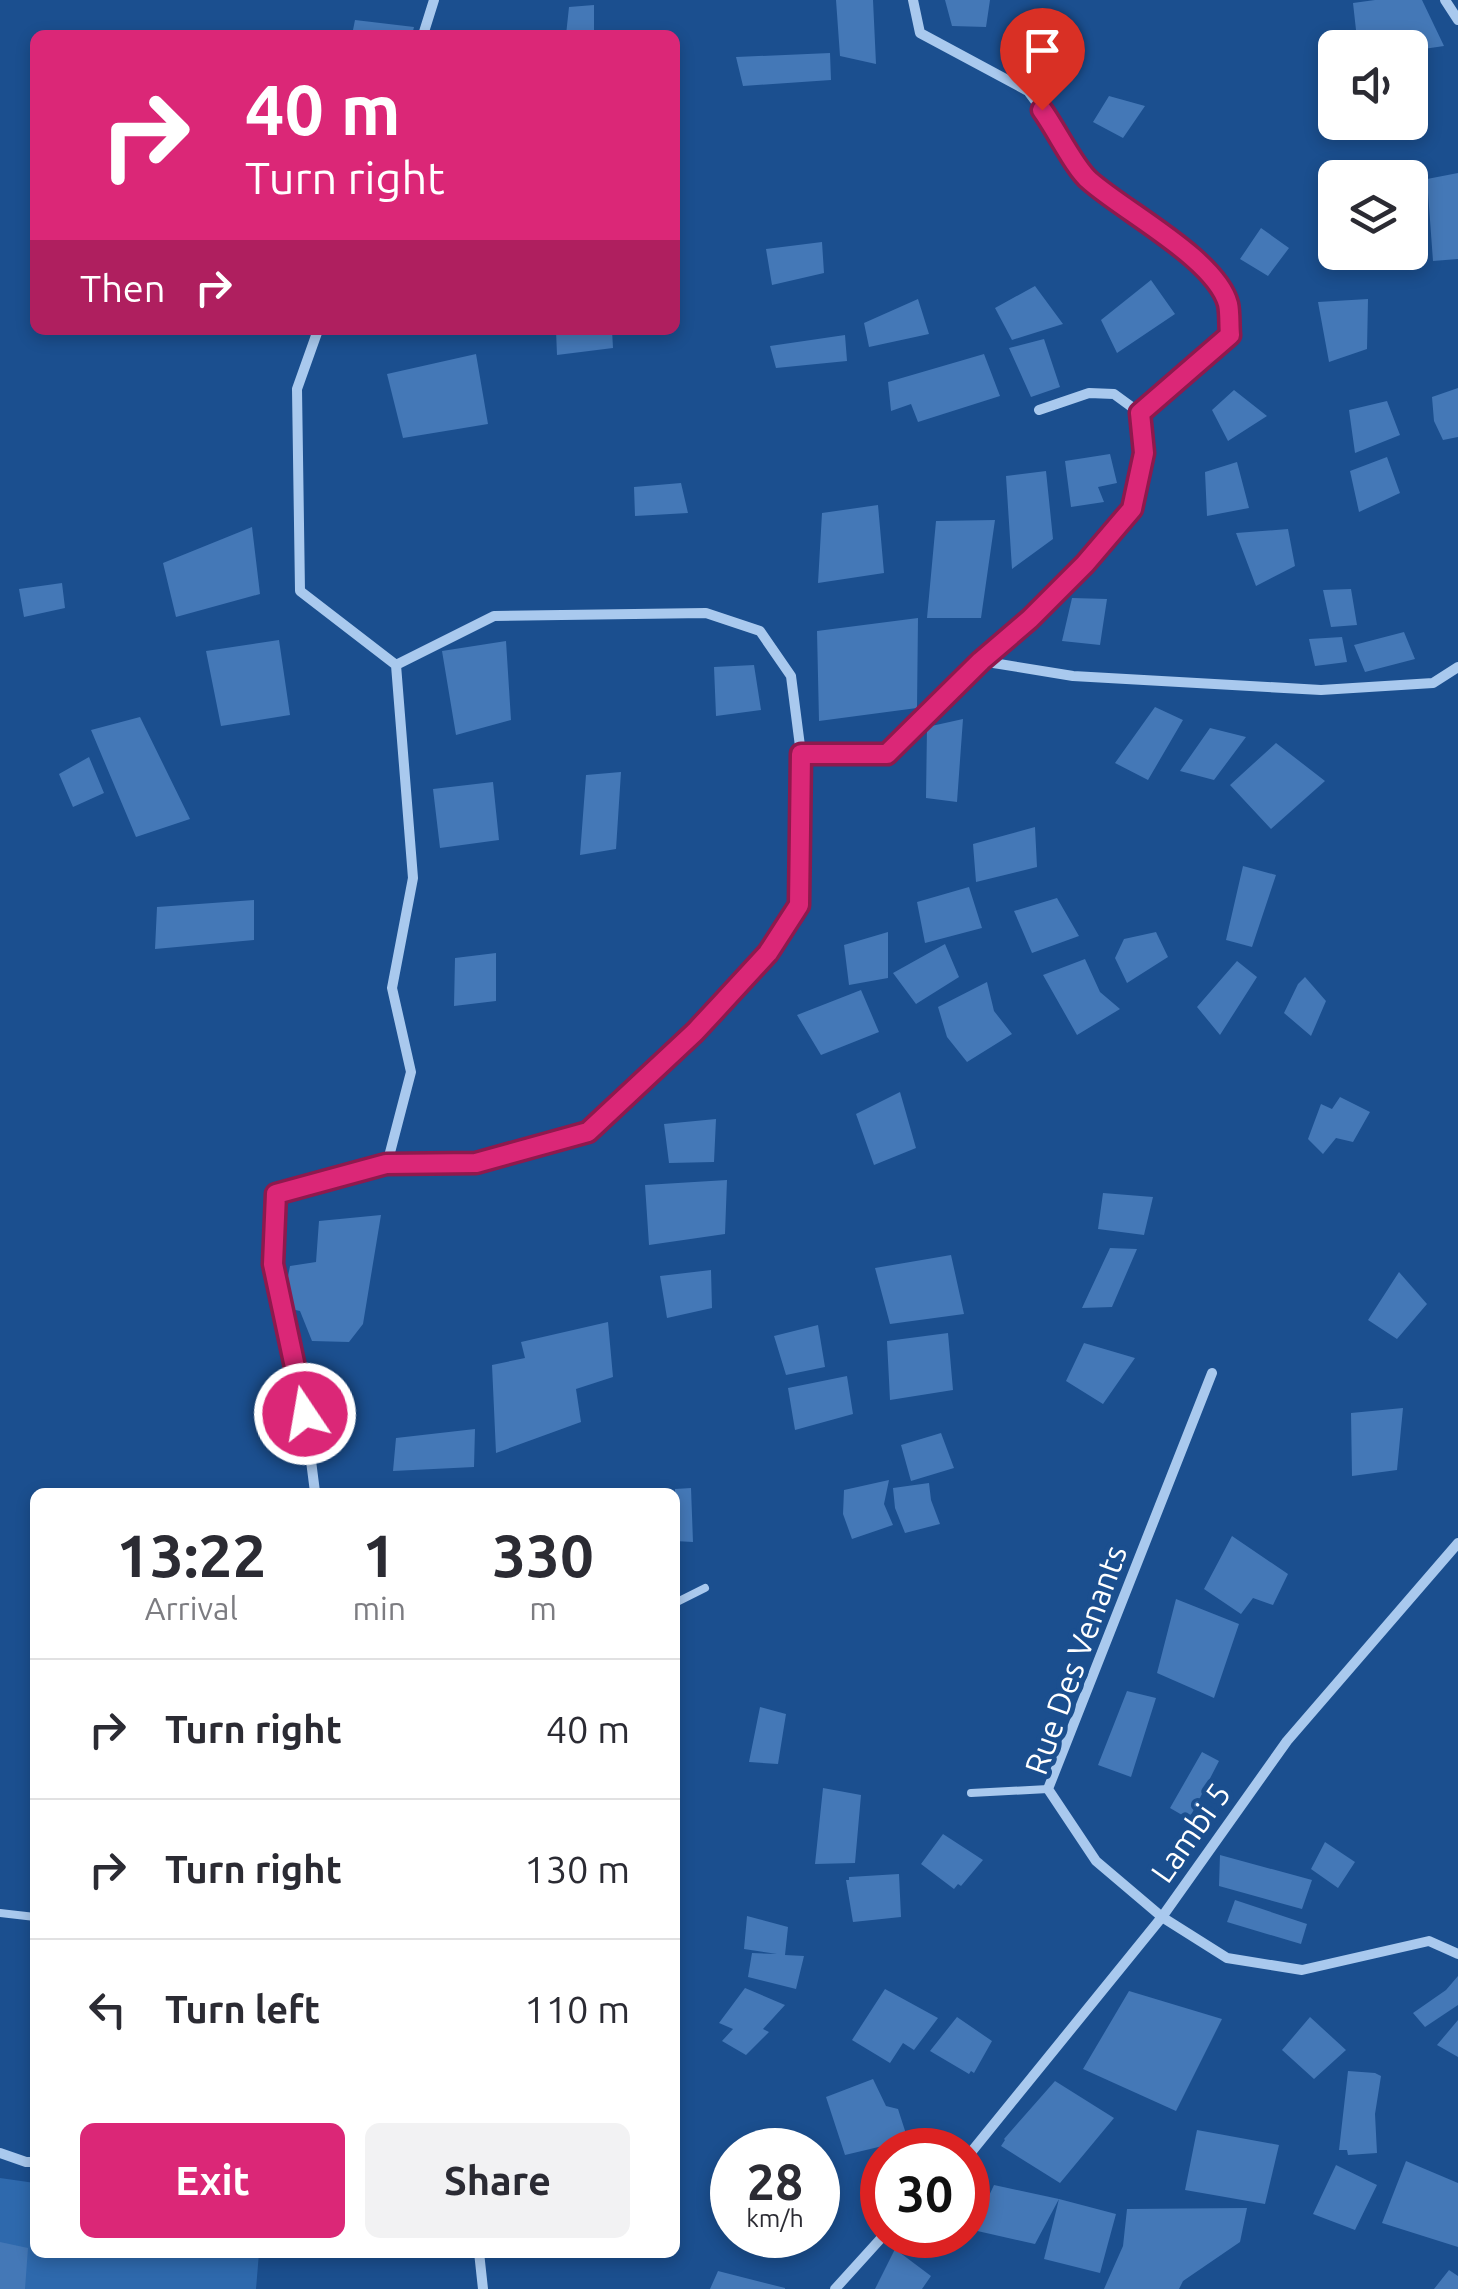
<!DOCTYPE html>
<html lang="en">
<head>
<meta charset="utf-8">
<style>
  :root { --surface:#fff; --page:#f2f2f3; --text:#2b2b33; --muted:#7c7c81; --line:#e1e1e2; --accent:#db2777 }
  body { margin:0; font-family:Ubuntu,sans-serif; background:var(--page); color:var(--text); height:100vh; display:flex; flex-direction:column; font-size:38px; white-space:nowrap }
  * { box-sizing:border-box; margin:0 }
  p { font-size:32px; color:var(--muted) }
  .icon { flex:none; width:55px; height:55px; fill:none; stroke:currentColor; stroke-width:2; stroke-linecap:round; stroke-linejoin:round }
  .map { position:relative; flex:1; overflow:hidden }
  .details { position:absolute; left:30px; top:1488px; width:650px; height:770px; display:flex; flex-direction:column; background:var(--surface); border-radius:15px; box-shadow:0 5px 15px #0003 }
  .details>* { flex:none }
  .banner { position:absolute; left:30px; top:30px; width:650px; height:305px; border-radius:15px; box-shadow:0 5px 15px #0003; background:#db2777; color:#fff; overflow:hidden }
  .controls { position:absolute; left:1318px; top:30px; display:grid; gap:20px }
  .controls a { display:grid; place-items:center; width:110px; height:110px; border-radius:15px; background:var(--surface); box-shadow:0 5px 15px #0003; font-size:50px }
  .speed { position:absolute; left:710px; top:2128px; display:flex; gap:20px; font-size:50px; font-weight:700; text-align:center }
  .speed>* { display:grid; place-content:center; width:130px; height:130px; border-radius:50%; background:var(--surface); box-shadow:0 5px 15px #0003; line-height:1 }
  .speed small { font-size:25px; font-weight:400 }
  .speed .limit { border:15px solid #d22; background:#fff; color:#111 }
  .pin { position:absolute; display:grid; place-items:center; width:85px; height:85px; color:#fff; margin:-102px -42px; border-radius:50% 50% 50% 0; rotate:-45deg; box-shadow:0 0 10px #0007 }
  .pin .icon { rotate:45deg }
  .me { position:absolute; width:110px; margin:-55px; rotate:348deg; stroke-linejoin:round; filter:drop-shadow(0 0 8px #0008) }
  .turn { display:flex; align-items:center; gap:35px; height:210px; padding:0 50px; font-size:45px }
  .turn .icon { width:130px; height:130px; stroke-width:2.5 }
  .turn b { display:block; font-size:70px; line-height:85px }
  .then { display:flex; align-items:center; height:95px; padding:0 50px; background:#0003; gap:20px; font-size:38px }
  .eta { display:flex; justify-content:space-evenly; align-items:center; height:170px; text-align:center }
  .eta b { font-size:60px; font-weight:600; line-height:70px }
  .cta { display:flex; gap:20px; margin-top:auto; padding:20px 50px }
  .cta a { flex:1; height:115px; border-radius:15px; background:var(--accent); color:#fff; font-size:40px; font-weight:600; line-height:115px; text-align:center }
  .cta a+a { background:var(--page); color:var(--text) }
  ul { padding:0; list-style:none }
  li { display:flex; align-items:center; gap:30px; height:140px; padding:0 50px; border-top:2px solid var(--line) }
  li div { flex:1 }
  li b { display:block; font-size:38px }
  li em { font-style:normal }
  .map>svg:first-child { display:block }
</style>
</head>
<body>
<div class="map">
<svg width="1458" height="2289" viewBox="0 0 1458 2289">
  <rect width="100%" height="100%" fill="#1b4f8f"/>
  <path fill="#2e69ad" d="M 0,2178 L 35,2183 L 35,2252 L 259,2253 L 256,2289 L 0,2289 Z"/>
  <path fill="#4478b7" d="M 836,0 L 873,0 L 876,64 L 840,56 Z
    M 945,0 L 990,0 L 986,27 L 952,26 Z
    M 1375,0 L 1422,0 L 1444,46 L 1410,51 L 1410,48 L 1358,48 L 1353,3 Z
    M 594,5 L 594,35 L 566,35 L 569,7 Z
    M 355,20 L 414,27 L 412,35 L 352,35 Z
    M 830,53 L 831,80 L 743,86 L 736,57 Z
    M 1109,96 L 1145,106 L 1123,138 L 1093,122 Z
    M 1458,173 L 1458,259 L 1433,261 L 1427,179 Z
    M 1261,228 L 1289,248 L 1268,276 L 1240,259 Z
    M 822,242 L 824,273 L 772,285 L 766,249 Z
    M 1151,280 L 1175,314 L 1117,353 L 1101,320 Z
    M 1035,286 L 1063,324 L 1012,340 L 995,308 Z
    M 918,299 L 929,334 L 869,347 L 864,323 Z
    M 1368,299 L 1367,349 L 1329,362 L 1318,302 Z
    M 556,330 L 612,330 L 613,348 L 557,355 Z
    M 845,335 L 847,361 L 776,368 L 770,346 Z
    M 1044,339 L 1060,387 L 1031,397 L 1009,348 Z
    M 476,354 L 488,424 L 403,438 L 387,374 Z
    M 984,354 L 1000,396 L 918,422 L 911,404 L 891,411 L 888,382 Z
    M 1458,388 L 1458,437 L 1443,440 L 1434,421 L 1432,397 Z
    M 1234,390 L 1267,416 L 1228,441 L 1212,410 Z
    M 1387,401 L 1400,435 L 1355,453 L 1349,410 Z
    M 1110,454 L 1117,483 L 1098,487 L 1104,502 L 1071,507 L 1065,461 Z
    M 1387,457 L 1400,493 L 1359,512 L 1350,471 Z
    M 1237,462 L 1249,508 L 1207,516 L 1205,472 Z
    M 1046,471 L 1053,539 L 1012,569 L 1006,476 Z
    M 681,483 L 688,513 L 635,516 L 634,487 Z
    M 878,505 L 884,573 L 818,583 L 822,513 Z
    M 995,520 L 981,618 L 927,618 L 936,521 Z
    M 252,527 L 260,594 L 176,617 L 163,563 Z
    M 1288,529 L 1295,566 L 1256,586 L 1236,533 Z
    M 62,583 L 65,608 L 24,617 L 19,589 Z
    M 1351,589 L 1357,625 L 1331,627 L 1323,590 Z
    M 1072,598 L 1107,599 L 1100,645 L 1062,641 Z
    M 918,618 L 917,708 L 819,721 L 817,631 Z
    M 1404,632 L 1415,659 L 1365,672 L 1354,645 Z
    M 1342,637 L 1347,662 L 1315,666 L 1309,639 Z
    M 279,640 L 290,715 L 221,726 L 206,651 Z
    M 506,641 L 511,720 L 456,735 L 442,651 Z
    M 754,665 L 761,710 L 716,716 L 714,667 Z
    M 1155,707 L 1183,720 L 1148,780 L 1115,763 Z
    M 140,717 L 190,819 L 136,837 L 91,730 Z
    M 963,719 L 957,802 L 926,798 L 927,727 Z
    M 1210,728 L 1246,737 L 1214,780 L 1180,771 Z
    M 1276,743 L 1325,781 L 1271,829 L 1230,785 Z
    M 89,757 L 104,793 L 73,807 L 59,774 Z
    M 621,772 L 616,849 L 580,855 L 586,775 Z
    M 493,782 L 499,840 L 440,848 L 433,789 Z
    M 1035,827 L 1037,867 L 976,882 L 973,844 Z
    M 1243,866 L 1276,875 L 1252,947 L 1226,940 Z
    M 969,887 L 982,928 L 925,943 L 917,902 Z
    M 1057,898 L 1079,936 L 1032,953 L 1014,911 Z
    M 254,900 L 254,940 L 155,949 L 157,907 Z
    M 888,932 L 888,978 L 849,985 L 844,945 Z
    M 1156,932 L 1168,957 L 1127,983 L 1115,958 L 1124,939 Z
    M 945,944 L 959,977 L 916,1004 L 893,973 Z
    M 496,953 L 496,1001 L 454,1006 L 455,958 Z
    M 1085,959 L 1100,992 L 1120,1009 L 1077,1035 L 1043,975 Z
    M 1237,961 L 1257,977 L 1220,1035 L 1197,1007 Z
    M 1305,977 L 1326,1001 L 1311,1036 L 1284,1013 L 1298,984 Z
    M 987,982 L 994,1011 L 1012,1034 L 967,1062 L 947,1037 L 938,1007 Z
    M 861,990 L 879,1032 L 821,1055 L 797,1015 Z
    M 900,1092 L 916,1148 L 874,1165 L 856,1114 Z
    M 1340,1097 L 1370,1112 L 1353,1142 L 1336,1138 L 1323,1154 L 1308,1139 L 1321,1104 L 1332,1109 Z
    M 716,1119 L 714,1162 L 669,1163 L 664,1124 Z
    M 727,1180 L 725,1234 L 649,1245 L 645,1185 Z
    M 1103,1193 L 1153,1197 L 1144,1235 L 1098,1229 Z
    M 381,1215 L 363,1324 L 349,1342 L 312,1341 L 300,1311 L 282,1307 L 290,1266 L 316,1262 L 319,1221 Z
    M 1110,1248 L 1137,1249 L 1112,1307 L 1082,1308 Z
    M 951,1255 L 964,1314 L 890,1324 L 875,1268 Z
    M 711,1270 L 712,1308 L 667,1318 L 660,1276 Z
    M 1399,1272 L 1427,1304 L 1397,1339 L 1368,1320 Z
    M 608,1322 L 613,1377 L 576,1389 L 581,1422 L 496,1453 L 492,1365 L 525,1358 L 521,1342 Z
    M 818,1325 L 825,1367 L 786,1375 L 774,1336 Z
    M 948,1333 L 953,1390 L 890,1400 L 887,1341 Z
    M 1084,1343 L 1135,1358 L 1103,1404 L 1066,1381 Z
    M 847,1376 L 853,1414 L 795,1430 L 788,1388 Z
    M 1403,1408 L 1397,1470 L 1352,1476 L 1351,1413 Z
    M 475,1429 L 474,1467 L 393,1471 L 396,1438 Z
    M 941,1433 L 954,1468 L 911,1481 L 901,1445 Z
    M 889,1480 L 884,1504 L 893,1525 L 852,1539 L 843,1514 L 844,1490 Z
    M 929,1483 L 931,1500 L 940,1524 L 905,1533 L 895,1508 L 893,1488 Z
    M 691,1488 L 693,1542 L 675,1541 L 675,1489 Z
    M 1232,1536 L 1288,1574 L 1273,1605 L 1253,1598 L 1241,1614 L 1204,1589 Z
    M 1176,1599 L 1239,1624 L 1214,1698 L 1157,1673 Z
    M 1127,1691 L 1156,1698 L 1131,1777 L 1098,1765 Z
    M 760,1707 L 786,1714 L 778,1764 L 749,1762 Z
    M 1202,1752 L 1219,1761 L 1189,1819 L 1170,1808 Z
    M 823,1788 L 861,1795 L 855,1863 L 815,1864 Z
    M 943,1834 L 983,1860 L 961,1886 L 958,1884 L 954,1889 L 921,1864 Z
    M 1325,1842 L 1355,1862 L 1338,1888 L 1311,1869 Z
    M 1220,1855 L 1312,1880 L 1302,1909 L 1219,1886 Z
    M 899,1874 L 901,1917 L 853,1922 L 846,1880 L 849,1880 L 849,1877 Z
    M 1235,1900 L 1307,1924 L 1301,1944 L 1227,1922 Z
    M 747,1916 L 788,1927 L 785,1955 L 804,1956 L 796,1989 L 748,1977 L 752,1953 L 777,1954 L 744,1949 Z
    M 1458,1976 L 1458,2005 L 1425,2027 L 1413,2013 L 1446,1990 Z
    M 745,1988 L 785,2005 L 763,2029 L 769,2032 L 746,2055 L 722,2041 L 733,2029 L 719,2023 Z
    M 885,1989 L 938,2018 L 914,2050 L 903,2043 L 890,2063 L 852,2040 Z
    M 1129,1991 L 1222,2019 L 1176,2111 L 1083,2069 Z
    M 957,2017 L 992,2041 L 974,2073 L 971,2071 L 969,2074 L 930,2051 Z
    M 1310,2017 L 1346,2050 L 1314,2079 L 1282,2050 Z
    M 1458,2020 L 1458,2057 L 1437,2045 Z
    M 1348,2071 L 1375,2073 L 1381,2076 L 1375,2114 L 1377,2153 L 1348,2155 L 1347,2150 L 1339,2150 Z
    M 873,2079 L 886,2106 L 898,2109 L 908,2140 L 845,2155 L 826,2097 Z
    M 1055,2081 L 1114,2118 L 1060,2183 L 1001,2146 L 1005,2140 L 1004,2139 Z
    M 1197,2130 L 1279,2145 L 1265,2204 L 1185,2190 Z
    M 1406,2161 L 1458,2183 L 1458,2247 L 1382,2223 Z
    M 1336,2165 L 1377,2185 L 1355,2230 L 1313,2214 Z
    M 994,2185 L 1059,2199 L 1035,2244 L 973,2230 Z
    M 1059,2199 L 1116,2214 L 1100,2273 L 1044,2259 Z
    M 1247,2208 L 1240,2242 L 1183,2281 L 1179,2289 L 1104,2289 L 1123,2246 L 1127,2209 Z
    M 0,2242 L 28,2248 L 25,2289 L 0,2289 Z
    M 895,2249 L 931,2276 L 922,2289 L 875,2289 Z
    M 1449,2270 L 1458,2276 L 1458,2289 L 1434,2289 Z
    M 718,2271 L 785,2288 L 785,2289 L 710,2289 Z"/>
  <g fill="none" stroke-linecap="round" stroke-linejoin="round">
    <path stroke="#a9c9ee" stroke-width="8" d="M 801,754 L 887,754 L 981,661
      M 675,1603 L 705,1588
      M 971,1793 L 1048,1789
      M 0,1913 L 35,1917"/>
    <path stroke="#a9c9ee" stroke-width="10" d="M 913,0 L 920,33 L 1028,91 L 1057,130 L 1087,179 L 1145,220 L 1215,277 L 1228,303 L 1230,335 L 1140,413
      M 1445,0 L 1458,20
      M 423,35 L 434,0
      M 1039,410 L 1089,393 L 1114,394 L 1140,413 L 1144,453 L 1132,509 L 1085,564 L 1030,619 L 981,661 L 1073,676 L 1321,690 L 1433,683 L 1458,667
      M 387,1164 L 476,1163 L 588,1132 L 695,1032 L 768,953 L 799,905 L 801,754 L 791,676 L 760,631 L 706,613 L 494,616 L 396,665
      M 1212,1373 L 1048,1789 L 1096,1861 L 1162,1917 L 1227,1958 L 1302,1970 L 1429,1941 L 1458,1954
      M 315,1492 L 305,1414 L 273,1264 L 276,1194 L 387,1164 L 411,1072 L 392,988 L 413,878 L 396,665 L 300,591 L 297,389 L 318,330
      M 0,2153 L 26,2162 L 35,2162
      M 968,2156 L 1162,1917 L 1287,1741 L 1458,1543
      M 479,2252 L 483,2289
      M 835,2289 L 884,2235"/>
  </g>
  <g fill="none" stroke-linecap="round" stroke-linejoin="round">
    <defs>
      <path id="route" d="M 305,1414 L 273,1264 L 276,1194 L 386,1164 L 476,1163 L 588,1132 L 695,1032 L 721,1004 L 768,953 L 799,905 L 801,754 L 887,754 L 981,661 L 1030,619 L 1085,564 L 1132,509 L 1144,453 L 1140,413 L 1230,335 C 1229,325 1230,313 1228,304 C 1216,259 1125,212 1090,181 C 1075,169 1056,129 1042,110"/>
    </defs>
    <use href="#route" stroke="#8e194d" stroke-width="25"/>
    <use href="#route" stroke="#db2777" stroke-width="18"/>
  </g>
  <g text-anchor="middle" stroke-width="10" stroke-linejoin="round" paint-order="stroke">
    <g font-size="32" fill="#fff" stroke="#1b4f8f">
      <text transform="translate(1076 1660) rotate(-70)" y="11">Rue Des Venants</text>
      <text transform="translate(1191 1833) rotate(-55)" y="11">Lambi 5</text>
    </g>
  </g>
</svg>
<div class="controls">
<a><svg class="icon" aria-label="sound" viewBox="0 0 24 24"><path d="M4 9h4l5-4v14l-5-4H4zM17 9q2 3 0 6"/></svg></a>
<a><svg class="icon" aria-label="layers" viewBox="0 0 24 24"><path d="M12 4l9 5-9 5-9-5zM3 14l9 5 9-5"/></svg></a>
</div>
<div class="speed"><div>28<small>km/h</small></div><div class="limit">30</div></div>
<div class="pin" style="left:1042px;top:110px;background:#d93025"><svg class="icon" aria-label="arrive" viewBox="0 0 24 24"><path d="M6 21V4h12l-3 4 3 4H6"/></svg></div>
<svg class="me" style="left:305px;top:1414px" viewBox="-20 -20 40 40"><circle r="17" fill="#db2777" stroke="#fff" stroke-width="3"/><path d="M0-11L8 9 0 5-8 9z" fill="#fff"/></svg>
<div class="banner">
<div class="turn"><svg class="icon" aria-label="right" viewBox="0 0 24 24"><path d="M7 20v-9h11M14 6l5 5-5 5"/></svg><div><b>40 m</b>Turn right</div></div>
<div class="then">Then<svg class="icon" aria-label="right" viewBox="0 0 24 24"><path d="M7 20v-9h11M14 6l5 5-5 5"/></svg></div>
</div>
<section class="details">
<div class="eta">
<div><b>13:22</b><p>Arrival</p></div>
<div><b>1</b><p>min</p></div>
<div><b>330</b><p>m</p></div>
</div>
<ul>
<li><svg class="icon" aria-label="right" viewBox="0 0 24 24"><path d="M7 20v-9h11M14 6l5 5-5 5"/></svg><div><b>Turn right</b></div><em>40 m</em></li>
<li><svg class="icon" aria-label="right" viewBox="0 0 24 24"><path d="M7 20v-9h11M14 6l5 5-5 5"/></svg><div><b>Turn right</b></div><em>130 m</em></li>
<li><svg class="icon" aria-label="left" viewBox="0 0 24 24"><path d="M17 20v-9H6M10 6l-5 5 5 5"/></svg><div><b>Turn left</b></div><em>110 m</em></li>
</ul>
<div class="cta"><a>Exit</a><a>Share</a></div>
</section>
</div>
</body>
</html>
